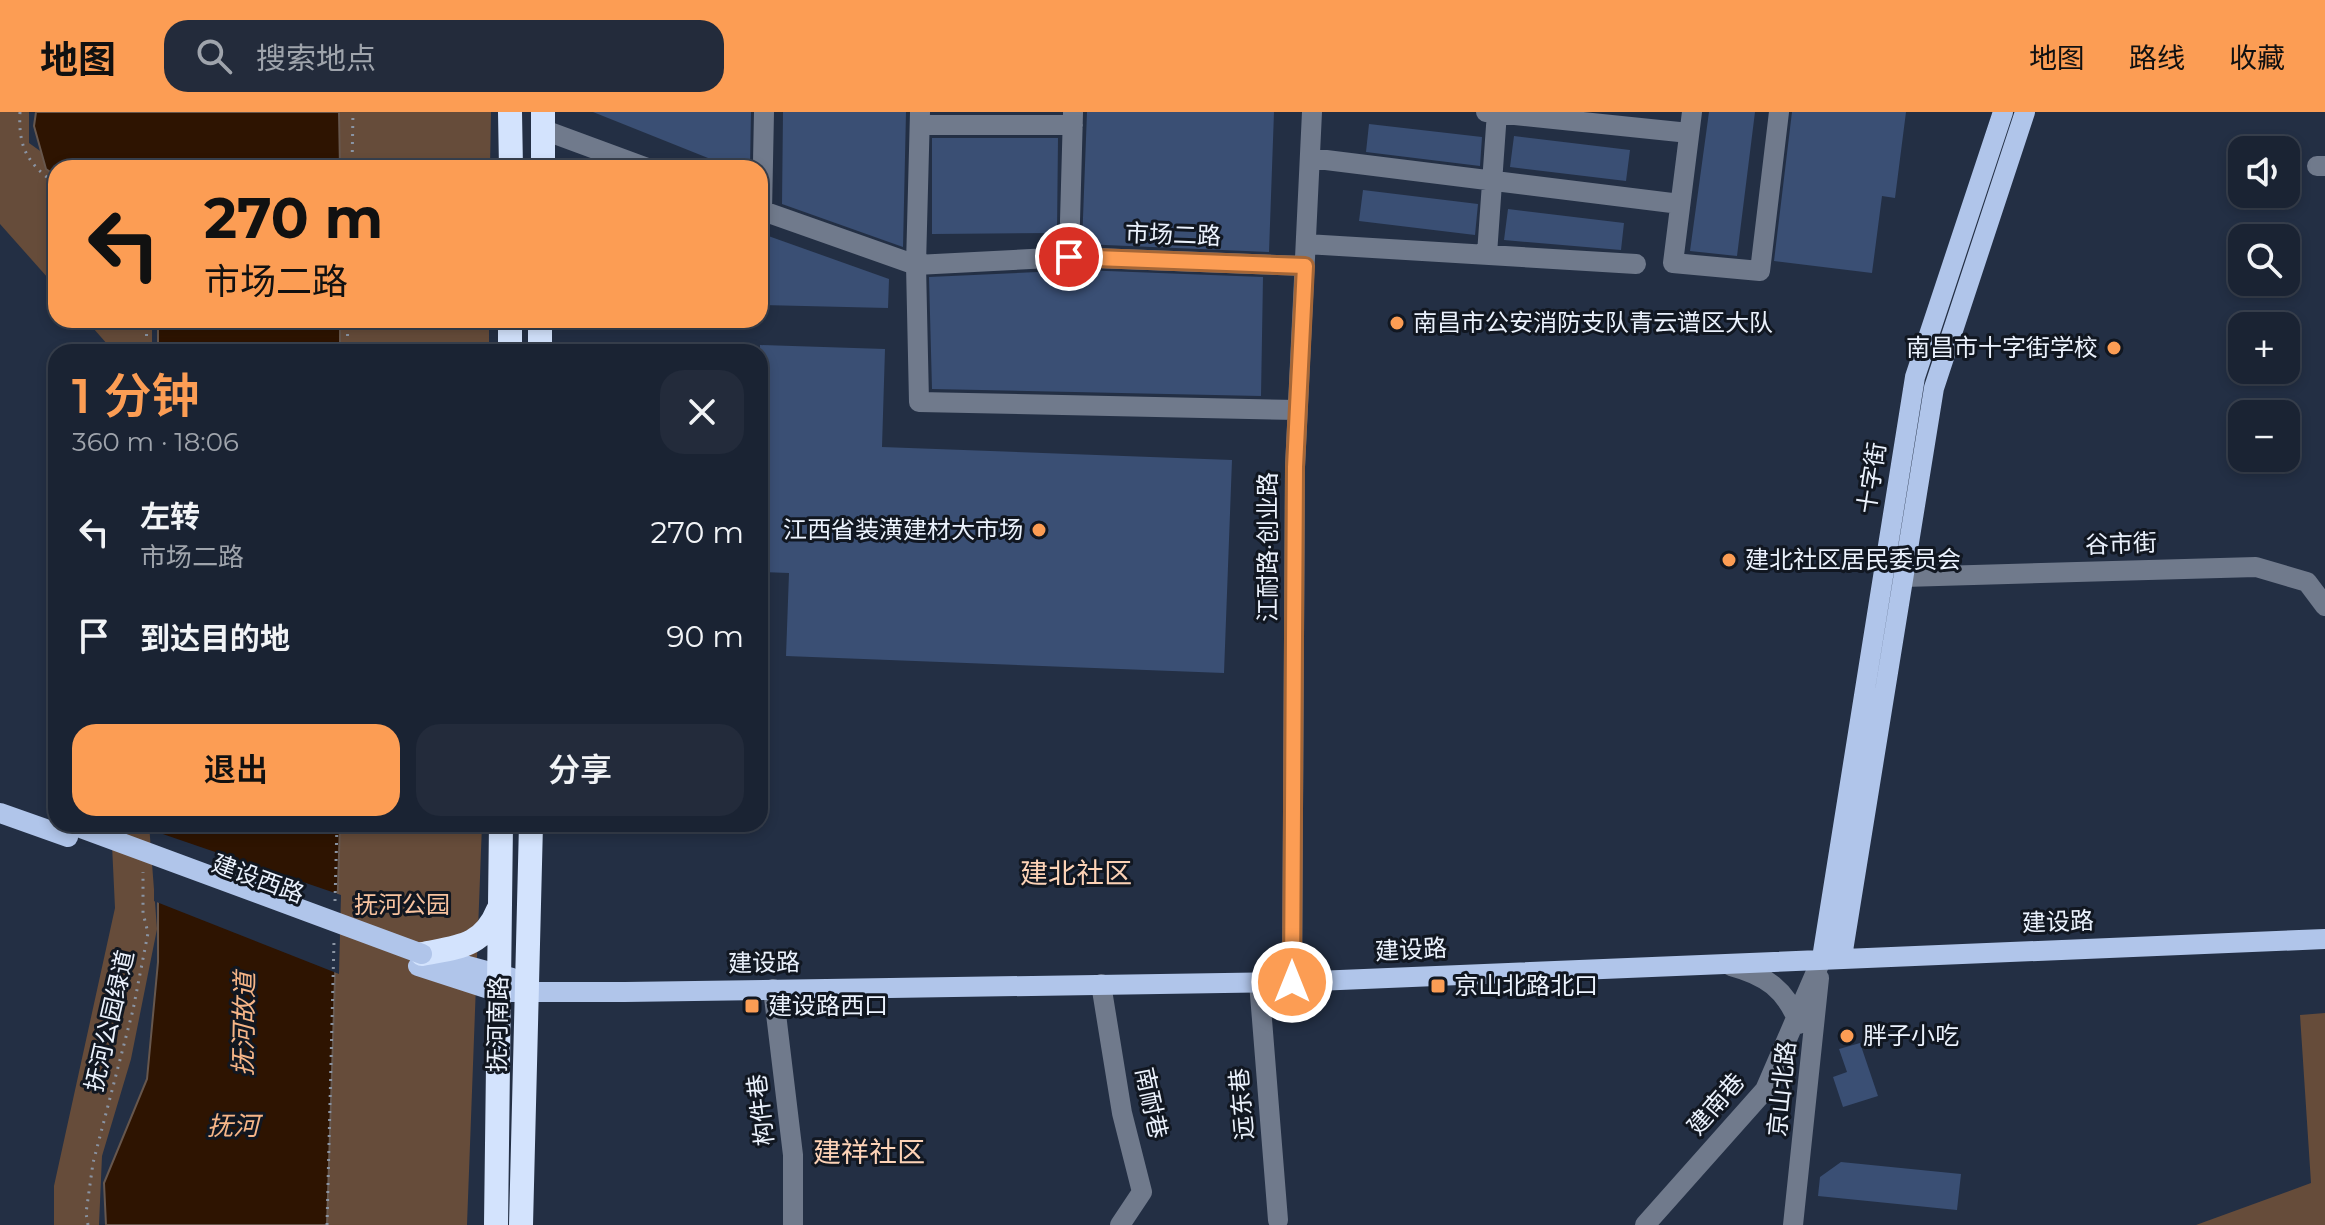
<!DOCTYPE html>
<html lang="zh">
<head>
<meta charset="utf-8">
<style>
  :root { --surface:#1a2333; --page:#232b3b; --text:#f1f3f6; --muted:#9fa4ac; --line:#38404e; --accent:#fc9d54 }
  body { margin:0; font-family:Montserrat,"Noto Sans SC",sans-serif; background:var(--page); color:var(--text); height:100vh; display:flex; flex-direction:column; font-size:30px; white-space:nowrap }
  * { box-sizing:border-box; margin:0 }
  p { font-size:26px; color:var(--muted) }
  .icon { flex:none; width:44px; height:44px; fill:none; stroke:currentColor; stroke-width:2; stroke-linecap:round; stroke-linejoin:round }
  .map { position:relative; flex:1; overflow:hidden }
  .drawer { position:absolute; left:48px; top:232px; width:720px; height:488px; display:flex; flex-direction:column; background:var(--surface); border-radius:24px; box-shadow:0 4px 12px #0003,0 0 0 2px var(--line) }
  .drawer>* { flex:none }
  .hud { position:absolute; left:48px; top:48px; width:720px; height:168px; border-radius:24px; box-shadow:0 4px 12px #0003,0 0 0 2px var(--line); background:#fc9d54; color:#111; overflow:hidden }
  .controls { position:absolute; left:2228px; top:24px; display:grid; gap:16px }
  .controls a { display:grid; place-items:center; width:72px; height:72px; border-radius:16px; background:var(--surface); box-shadow:0 4px 12px #0003,0 0 0 2px var(--line); font-size:40px }
  .pin { position:absolute; display:grid; place-items:center; width:68px; height:68px; color:#fff; margin:-34px; border:4px solid #fff; border-radius:50%; box-shadow:0 2px 8px #0007 }
  .me { position:absolute; width:88px; margin:-44px; rotate:0deg; stroke-linejoin:round; filter:drop-shadow(0 0 6px #0008) }
  .turn { display:flex; align-items:center; gap:28px; height:168px; padding:0 24px; font-size:36px }
  .turn .icon { width:104px; height:104px; stroke-width:2.5 }
  .turn b { display:block; font-size:56px; line-height:68px }
  .round { display:grid; place-items:center; flex:none; width:84px; height:84px; border-radius:24px; background:var(--page) }
  .headline { display:flex; align-items:center; justify-content:space-between; height:136px; padding:0 24px }
  h1 { font-size:48px; font-weight:600; line-height:60px; color:var(--accent) }
  .cta { display:flex; gap:16px; margin-top:auto; padding:16px 24px }
  .cta a { flex:1; height:92px; border-radius:24px; background:var(--accent); color:#111; font-size:32px; font-weight:600; line-height:92px; text-align:center }
  .cta a+a { background:var(--page); color:var(--text) }
  ul { padding:0; list-style:none }
  li { display:flex; align-items:center; gap:24px; height:104px; padding:0 24px }
  li div { flex:1 }
  li b { display:block; font-size:30px }
  li em { font-style:normal }
  header { display:flex; align-items:center; gap:48px; box-sizing:border-box; height:112px; padding:0 40px; background:var(--accent); color:#111 }
  header strong { font-size:38px }
  nav { display:flex; gap:44px; margin-inline-start:auto; font-size:28px }
  .search { width:560px; height:72px; background:var(--page); display:flex; align-items:center; gap:20px; box-sizing:border-box; padding:0 28px; border-radius:24px; color:var(--muted); font-size:30px }
  .map>svg:first-child { display:block }
</style>
</head>
<body>
<header>
<strong>地图</strong>
<div class="search"><svg class="icon" aria-label="search" viewBox="0 0 24 24"><circle cx="10" cy="10" r="6"/><path d="M15 15l6 6"/></svg>搜索地点</div>
<nav><a>地图</a><a>路线</a><a>收藏</a></nav>
</header>
<div class="map">
<svg width="2325" height="1113" viewBox="0 0 2325 1113">
  <rect width="100%" height="100%" fill="#232f44"/>
  <path fill="#664c3a" d="M 0,0 L 29,0 L 29,31 L 64,56 L 56,56 L 56,175 L 0,112 Z
    M 337,0 L 491,0 L 490,56 L 336,56 Z
    M 86,208 L 152,208 L 152,240 L 108,240 L 108,233 Z
    M 334,208 L 489,208 L 489,240 L 334,240 Z
    M 111,712 L 149,712 L 157,817 L 131,947 L 102,1044 L 99,1113 L 54,1113 L 54,1074 L 115,796 Z
    M 327,712 L 482,712 L 467,1113 L 321,1113 Z
    M 2325,901 L 2325,1113 L 2196,1113 L 2311,1071 L 2300,903 Z"/>
  <path fill="#2e1401" stroke="#67574d" stroke-width="2" d="M 36,0 L 339,0 L 340,56 L 56,56 L 56,64 L 46,57 L 34,14 Z
    M 158,208 L 340,208 L 340,240 L 158,240 Z
    M 158,712 L 340,712 L 327,1113 L 106,1113 L 104,1071 L 147,967 L 158,850 Z"/>
  <path fill="#232f44" d="M 154,719 L 341,783 L 339,862 L 154,789 Z"/>
  <path fill="#3a4f74" d="M 593,0 L 751,0 L 750,56 L 733,56 Z
    M 783,0 L 906,0 L 903,135 L 782,92 Z
    M 1087,0 L 1274,0 L 1269,140 L 1082,132 Z
    M 1709,0 L 1755,0 L 1737,144 L 1690,139 Z
    M 1792,0 L 1906,0 L 1895,86 L 1882,84 L 1872,161 L 1774,149 Z
    M 1369,12 L 1482,25 L 1480,54 L 1366,40 Z
    M 1514,24 L 1630,38 L 1626,69 L 1510,55 Z
    M 932,26 L 1058,26 L 1057,121 L 932,122 Z
    M 1363,78 L 1478,92 L 1475,123 L 1359,109 Z
    M 1508,97 L 1624,111 L 1621,138 L 1504,128 Z
    M 760,121 L 889,167 L 888,196 L 760,193 Z
    M 1081,158 L 1263,165 L 1261,284 L 932,277 L 929,165 Z
    M 760,233 L 885,237 L 882,335 L 1232,348 L 1224,561 L 786,544 L 789,461 L 760,460 Z
    M 1860,931 L 1878,984 L 1843,995 L 1833,965 L 1847,960 L 1839,937 Z
    M 1841,1050 L 1961,1062 L 1957,1098 L 1818,1084 L 1820,1065 Z"/>
  <g fill="none" stroke-linecap="round" stroke-linejoin="round">
    <path stroke="#8a94a3" stroke-width="3" stroke-dasharray="2 6" stroke-linecap="butt" d="M 20,0 C 18,36 28,52 56,72
      M 352,56 L 353,0
      M 146,240 L 147,208
      M 347,240 L 348,208
      M 335,789 L 337,712
      M 88,1113 L 86,1101 L 93,1051 L 133,898 L 148,821 L 143,801 L 143,760
      M 327,1113 L 334,829"/>
    <path stroke="#707a8c" stroke-width="20" d="M 920,0 L 916,153 L 919,290 L 1297,298
      M 1486,0 L 1689,21
      M 1692,0 L 1673,151 L 1760,159 L 1779,0
      M 920,13 L 1073,13
      M 544,18 L 647,56
      M 1310,46 L 1680,92
      M 2317,54 L 2325,54
      M 760,98 L 916,153 L 1069,145 L 1305,154
      M 762,99 L 764,0
      M 1306,132 L 1636,152
      M 1487,142 L 1497,0
      M 1069,145 L 1073,1
      M 1904,465 L 2256,455 L 2307,470 L 2325,494
      M 1731,854 C 1765,863 1786,877 1799,912
      M 1259,870 L 1278,1108
      M 1292,870 L 1295,355 L 1312,0
      M 1101,872 L 1122,1001 L 1142,1080 L 1120,1113
      M 773,877 L 793,1043 L 793,1113
      M 1645,1113 L 1765,978 L 1822,846
      M 1793,1113 L 1819,866"/>
    <path stroke="#b0c5ea" stroke-width="20" d="M 0,701 L 68,725
      M 431,844 L 512,866
      M 1842,845 L 1934,276 L 2025,0
      M 1822,846 L 1915,265 L 2003,0
      M 418,854 L 498,880 L 625,880 L 1292,870 L 2325,827"/>
    <path stroke="#d3e3fd" stroke-width="24" d="M 510,0 L 511,56
      M 543,0 L 543,56
      M 510,240 L 510,208
      M 540,240 L 540,208
      M 422,842 C 457,835 483,835 498,798
      M 496,1113 L 501,712
      M 521,1113 L 531,712"/>
    <path stroke="#b0c5ea" stroke-width="20" d="M 73,713 L 422,842"/>
  </g>
  <g fill="none" stroke-linecap="round" stroke-linejoin="round">
    <defs>
      <path id="route" d="M 1069,145 L 1305,154 L 1295,355 L 1292,870"/>
    </defs>
    <use href="#route" stroke="#a46637" stroke-width="20"/>
    <use href="#route" stroke="#fc9d54" stroke-width="14"/>
  </g>
  <g fill="#fc9d54" stroke="#111721" stroke-width="3">
    <circle cx="1397" cy="211" r="8"/>
    <circle cx="2114" cy="236" r="8"/>
    <circle cx="1039" cy="418" r="8"/>
    <circle cx="1729" cy="448" r="8"/>
    <rect x="1430" y="866" width="16" height="16" rx="4"/>
    <rect x="744" y="886" width="16" height="16" rx="4"/>
    <circle cx="1847" cy="924" r="8"/>
  </g>
  <g text-anchor="middle" stroke-width="6" stroke-linejoin="round" paint-order="stroke">
    <g font-size="24" fill="#ebf2fd" stroke="#111721">
      <text transform="translate(1173 123) rotate(2)" y="8">市场二路</text>
      <text transform="translate(1872 366) rotate(-81)" y="8">十字街</text>
      <text transform="translate(2121 432) rotate(-2)" y="8">谷市街</text>
      <text transform="translate(1268 435) rotate(-90)" y="8">江耐路·创业路</text>
      <text transform="translate(258 767) rotate(20)" y="8">建设西路</text>
      <text transform="translate(2058 810) rotate(-2)" y="8">建设路</text>
      <text transform="translate(1411 838) rotate(-3)" y="8">建设路</text>
      <text transform="translate(764 851) rotate(-1)" y="8">建设路</text>
      <text transform="translate(110 909) rotate(-77)" y="8">抚河公园绿道</text>
      <text transform="translate(498 912) rotate(-89)" y="8">抚河南路</text>
      <text transform="translate(1782 977) rotate(-84)" y="8">京山北路</text>
      <text transform="translate(1151 991) rotate(78)" y="8">南耐巷</text>
      <text transform="translate(1242 992) rotate(-95)" y="8">远东巷</text>
      <text transform="translate(1716 992) rotate(-49)" y="8">建南巷</text>
      <text transform="translate(761 998) rotate(-97)" y="8">构件巷</text>
    </g>
    <g font-size="24" fill="#ebf2fd" stroke="#111721" text-anchor="start">
      <text x="1413" y="219">南昌市公安消防支队青云谱区大队</text>
      <text x="2098" y="244" text-anchor="end">南昌市十字街学校</text>
      <text x="1023" y="426" text-anchor="end">江西省装潢建材大市场</text>
      <text x="1745" y="456">建北社区居民委员会</text>
      <text x="1454" y="882">京山北路北口</text>
      <text x="768" y="902">建设路西口</text>
      <text x="1863" y="932">胖子小吃</text>
    </g>
    <g font-size="24" fill="#f8c39f" stroke="#111721">
      <text x="402" y="801">抚河公园</text>
    </g>
    <g font-size="26" font-style="italic" fill="#f7b688" stroke="#111721">
      <text transform="translate(244 912) rotate(-89)" y="9">抚河故道</text>
      <text x="233" y="1023">抚河</text>
    </g>
    <g font-size="28" fill="#fcd2b6" stroke="#111721">
      <text x="1076" y="771">建北社区</text>
      <text x="869" y="1050">建祥社区</text>
    </g>
  </g>
</svg>
<div class="controls">
<a><svg class="icon" aria-label="sound" viewBox="0 0 24 24"><path d="M4 9h4l5-4v14l-5-4H4zM17 9q2 3 0 6"/></svg></a>
<a><svg class="icon" aria-label="search" viewBox="0 0 24 24"><circle cx="10" cy="10" r="6"/><path d="M15 15l6 6"/></svg></a>
<a>+</a>
<a>−</a>
</div>
<div class="pin" style="left:1069px;top:145px;background:#d93025"><svg class="icon" aria-label="arrive" viewBox="0 0 24 24"><path d="M6 21V4h12l-3 4 3 4H6"/></svg></div>
<svg class="me" style="left:1292px;top:870px" viewBox="-20 -20 40 40"><circle r="17" fill="#fc9d54" stroke="#fff" stroke-width="3"/><path d="M0-11L8 9 0 5-8 9z" fill="#fff"/></svg>
<div class="hud">
<div class="turn"><svg class="icon" aria-label="left" viewBox="0 0 24 24"><path d="M17 20v-9H6M10 6l-5 5 5 5"/></svg><div><b>270 m</b>市场二路</div></div>
</div>
<section class="drawer">
<div class="headline"><div><h1>1 分钟</h1><p>360 m · 18:06</p></div><a class="round"><svg class="icon" aria-label="close" viewBox="0 0 24 24"><path d="M6 6l12 12M18 6L6 18"/></svg></a></div>
<ul>
<li><svg class="icon" aria-label="left" viewBox="0 0 24 24"><path d="M17 20v-9H6M10 6l-5 5 5 5"/></svg><div><b>左转</b><p>市场二路</p></div><em>270 m</em></li>
<li><svg class="icon" aria-label="arrive" viewBox="0 0 24 24"><path d="M6 21V4h12l-3 4 3 4H6"/></svg><div><b>到达目的地</b></div><em>90 m</em></li>
</ul>
<div class="cta"><a>退出</a><a>分享</a></div>
</section>
</div>
</body>
</html>
